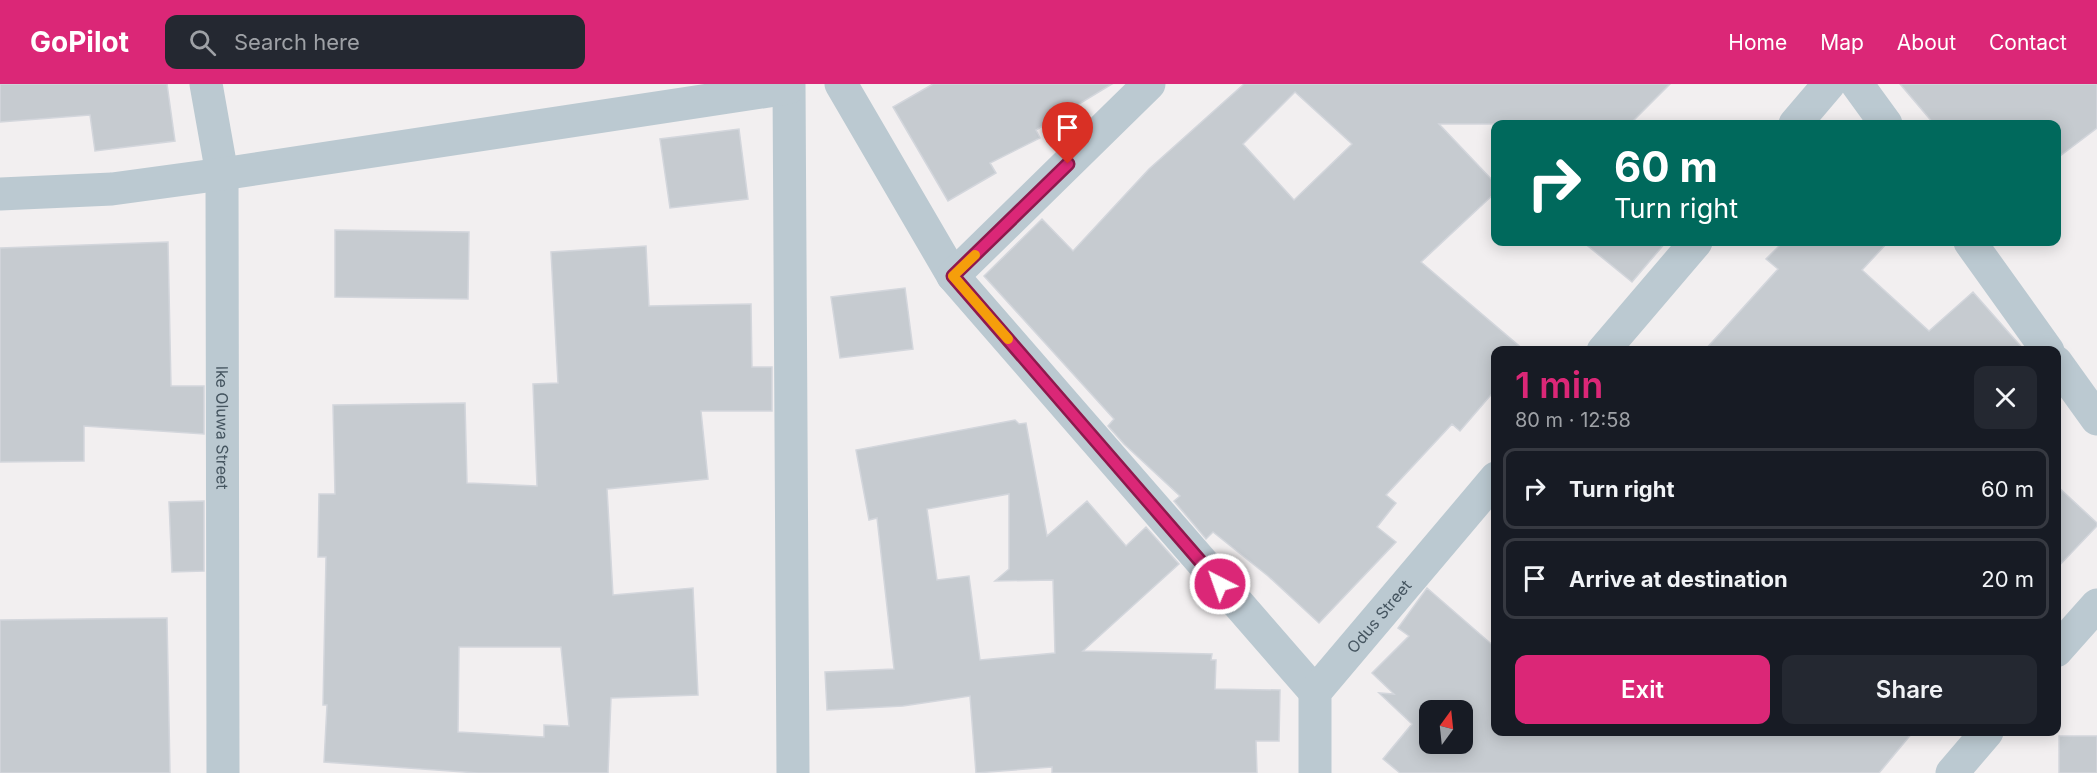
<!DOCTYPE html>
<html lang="en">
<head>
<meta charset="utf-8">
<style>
  :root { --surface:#171b24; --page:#242831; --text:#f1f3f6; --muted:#9ea1a6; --line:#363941; --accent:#db2777 }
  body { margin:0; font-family:Inter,sans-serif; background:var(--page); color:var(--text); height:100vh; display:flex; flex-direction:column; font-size:22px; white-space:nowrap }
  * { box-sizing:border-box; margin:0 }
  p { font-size:20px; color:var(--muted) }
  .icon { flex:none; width:33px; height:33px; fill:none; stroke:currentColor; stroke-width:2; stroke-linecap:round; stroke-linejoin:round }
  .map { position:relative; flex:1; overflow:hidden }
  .details { position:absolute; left:1491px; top:262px; width:570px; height:390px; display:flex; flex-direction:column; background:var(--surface); border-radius:12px; box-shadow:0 3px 15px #0003 }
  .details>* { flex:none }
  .hud { position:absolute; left:1491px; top:36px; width:570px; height:126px; border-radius:12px; box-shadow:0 3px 15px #0003; background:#00695c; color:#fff; overflow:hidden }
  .needle { width:39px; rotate:15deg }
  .controls { position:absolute; left:1419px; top:616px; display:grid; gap:12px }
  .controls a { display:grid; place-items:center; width:54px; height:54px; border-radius:12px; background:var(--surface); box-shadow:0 3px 15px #0003; font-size:30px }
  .pin { position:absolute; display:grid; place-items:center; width:51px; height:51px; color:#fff; margin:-62px -26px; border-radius:50% 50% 50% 0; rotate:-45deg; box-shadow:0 0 6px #0007 }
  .pin .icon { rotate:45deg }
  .me { position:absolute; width:66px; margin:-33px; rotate:319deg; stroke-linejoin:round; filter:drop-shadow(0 0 4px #0008) }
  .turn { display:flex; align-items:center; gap:21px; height:126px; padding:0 24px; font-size:27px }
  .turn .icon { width:78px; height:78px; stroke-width:2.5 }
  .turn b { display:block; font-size:42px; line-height:51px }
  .round { display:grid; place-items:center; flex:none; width:63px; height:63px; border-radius:12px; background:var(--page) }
  .head { display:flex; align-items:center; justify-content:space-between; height:102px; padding:0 24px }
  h1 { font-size:36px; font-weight:600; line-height:45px; color:var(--accent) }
  .button { display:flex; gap:12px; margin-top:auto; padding:12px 24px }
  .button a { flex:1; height:69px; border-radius:12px; background:var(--accent); color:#fff; font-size:24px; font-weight:600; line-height:69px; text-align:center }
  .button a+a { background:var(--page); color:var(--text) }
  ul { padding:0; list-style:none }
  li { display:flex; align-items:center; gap:18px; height:81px; margin:0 12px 9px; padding:0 12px; border:3px solid var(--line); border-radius:12px }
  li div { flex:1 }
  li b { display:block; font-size:22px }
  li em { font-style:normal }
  header { display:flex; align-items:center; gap:36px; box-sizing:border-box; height:84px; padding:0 30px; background:var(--accent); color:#fff }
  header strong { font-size:28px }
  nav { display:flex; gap:33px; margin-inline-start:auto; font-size:21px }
  .search { width:420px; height:54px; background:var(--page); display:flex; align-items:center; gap:15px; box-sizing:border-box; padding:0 21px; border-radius:12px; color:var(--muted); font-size:22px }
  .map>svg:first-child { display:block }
</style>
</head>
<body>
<header>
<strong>GoPilot</strong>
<div class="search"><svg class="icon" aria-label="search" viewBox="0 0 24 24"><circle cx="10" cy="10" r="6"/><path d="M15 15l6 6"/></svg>Search here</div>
<nav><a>Home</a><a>Map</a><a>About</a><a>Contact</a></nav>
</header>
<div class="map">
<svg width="2097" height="689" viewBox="0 0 2097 689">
  <rect width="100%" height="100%" fill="#f2eff0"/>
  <path fill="#c6cbd0" stroke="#d3d6dc" stroke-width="1.5" fill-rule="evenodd" d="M 0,0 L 167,0 L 175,57 L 95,67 L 90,31 L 0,38 Z
    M 933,0 L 1112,0 L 1036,46 L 1040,54 L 990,79 L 996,89 L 948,117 L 893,23 Z
    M 1244,0 L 1670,0 L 1630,40 L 1439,40 L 1496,100 L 1496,108 L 1421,178 L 1525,267 L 1496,267 L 1496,305 L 1460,347 L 1452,340 L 1386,411 L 1396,419 L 1377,443 L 1396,458 L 1319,539 L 1268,492 L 1213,448 L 1206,455 L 1174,417 L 1180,412 L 1124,360 L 1108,342 L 1114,335 L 984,192 L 1042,135 L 1073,167 L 1149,85 ZM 1295,8 L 1352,60 L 1294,116 L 1243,60 Z
    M 1900,0 L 2097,0 L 2097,44 L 2056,75 L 2056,40 L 1934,40 Z
    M 739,45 L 748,115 L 670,124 L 660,55 Z
    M 335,146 L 469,148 L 468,215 L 335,213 Z
    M 168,158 L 171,302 L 204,302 L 204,350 L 84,342 L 84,377 L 0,378 L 0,164 Z
    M 1583,158 L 1666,158 L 1632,198 Z
    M 1783,158 L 1888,158 L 1862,186 L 1929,247 L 1973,208 L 2025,267 L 1704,267 L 1778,185 L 1766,175 Z
    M 646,162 L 649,222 L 751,220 L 752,283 L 772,283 L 772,327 L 701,327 L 708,395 L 607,405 L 613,511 L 693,504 L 698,611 L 611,614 L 608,689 L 478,689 L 324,678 L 327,621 L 323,621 L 326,473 L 318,473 L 319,410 L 335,410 L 333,321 L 465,319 L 467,399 L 537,402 L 533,300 L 558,299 L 551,168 ZM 459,563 L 561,563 L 569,642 L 544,641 L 544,653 L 458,648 Z
    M 905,204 L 913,265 L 840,274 L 831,213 Z
    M 1015,336 L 1019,340 L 1026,339 L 1047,452 L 1087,417 L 1126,462 L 1146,443 L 1179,480 L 1083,567 L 1212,570 L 1211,576 L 1216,576 L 1215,605 L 1280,606 L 1279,657 L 1256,657 L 1257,689 L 1052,689 L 1052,683 L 976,689 L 970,612 L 903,622 L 827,626 L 825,588 L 894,585 L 877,434 L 869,436 L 856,366 ZM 1009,410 L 1009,485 L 995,497 L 1053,496 L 1055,569 L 980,576 L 969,492 L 937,496 L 927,425 Z
    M 2056,401 L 2097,439 L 2097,442 L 2056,485 Z
    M 204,417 L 204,487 L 172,488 L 169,418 Z
    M 1427,504 L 1496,564 L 1496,648 L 1913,648 L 1879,689 L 1400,689 L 1383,675 L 1412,640 L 1379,609 L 1394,610 L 1372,589 L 1409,552 L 1398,544 ZM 1430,627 L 1462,627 L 1462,660 L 1430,660 Z
    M 167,534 L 170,689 L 0,689 L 0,536 Z
    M 2059,652 L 2097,652 L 2097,689 L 2059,689 Z"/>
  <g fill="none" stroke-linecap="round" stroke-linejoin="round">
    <g stroke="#bbc9d1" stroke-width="33">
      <path id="s1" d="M 206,0 L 222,90 L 223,689"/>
      <path d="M 789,0 L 793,689"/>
      <path d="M 841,0 L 953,192 L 1315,608"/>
      <path d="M 1857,0 L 1886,40"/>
      <path d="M 1795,40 L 1829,0"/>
      <path d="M 0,110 L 112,105 L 222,90 L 788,4"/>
      <path d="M 1970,158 L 2048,267"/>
      <path d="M 953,192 L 1149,0"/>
      <path d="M 1603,267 L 1696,158"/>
      <path d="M 2056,278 L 2097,335"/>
      <path d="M 2056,567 L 2097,521"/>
      <path id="s2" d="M 1315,689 L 1315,608 L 1496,394"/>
      <path d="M 1952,689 L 1987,648"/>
    </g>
  </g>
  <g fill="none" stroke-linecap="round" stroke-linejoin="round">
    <defs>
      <path id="route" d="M 1068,80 L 953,192 L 1220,500"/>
    </defs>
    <use href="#route" stroke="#8e194d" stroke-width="15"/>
    <use href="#route" stroke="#db2777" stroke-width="10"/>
    <path stroke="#f59e0b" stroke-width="10" d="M 975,171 L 953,192 L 1008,255"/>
  </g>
  <g text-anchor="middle" stroke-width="4.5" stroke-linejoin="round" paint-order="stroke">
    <g font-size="16" fill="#455560" stroke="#fff">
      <text dy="6" stroke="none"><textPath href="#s1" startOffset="345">Ike Oluwa Street</textPath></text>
      <text dy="6" stroke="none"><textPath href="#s2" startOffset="180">Odus Street</textPath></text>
    </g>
  </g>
</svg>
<div class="controls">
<a><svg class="needle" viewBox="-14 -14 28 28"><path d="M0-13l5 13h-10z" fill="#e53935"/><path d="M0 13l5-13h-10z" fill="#9ea1a6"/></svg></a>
</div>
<div class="pin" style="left:1068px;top:80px;background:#d93025"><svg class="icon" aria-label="arrive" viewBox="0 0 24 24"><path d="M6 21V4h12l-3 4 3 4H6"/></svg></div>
<svg class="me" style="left:1220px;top:500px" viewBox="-20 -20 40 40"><circle r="17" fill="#db2777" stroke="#fff" stroke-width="3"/><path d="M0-11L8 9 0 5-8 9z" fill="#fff"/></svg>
<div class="hud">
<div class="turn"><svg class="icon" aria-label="right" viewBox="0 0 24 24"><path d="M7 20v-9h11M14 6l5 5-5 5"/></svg><div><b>60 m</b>Turn right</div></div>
</div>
<section class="details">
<div class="head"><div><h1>1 min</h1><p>80 m · 12:58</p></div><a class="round"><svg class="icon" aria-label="close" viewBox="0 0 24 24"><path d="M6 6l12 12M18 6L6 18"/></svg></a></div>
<ul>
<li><svg class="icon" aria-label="right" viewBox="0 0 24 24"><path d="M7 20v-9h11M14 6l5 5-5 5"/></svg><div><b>Turn right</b></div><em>60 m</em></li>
<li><svg class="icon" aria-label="arrive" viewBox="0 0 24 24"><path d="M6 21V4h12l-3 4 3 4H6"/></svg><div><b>Arrive at destination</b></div><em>20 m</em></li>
</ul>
<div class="button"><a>Exit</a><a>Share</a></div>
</section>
</div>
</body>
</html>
